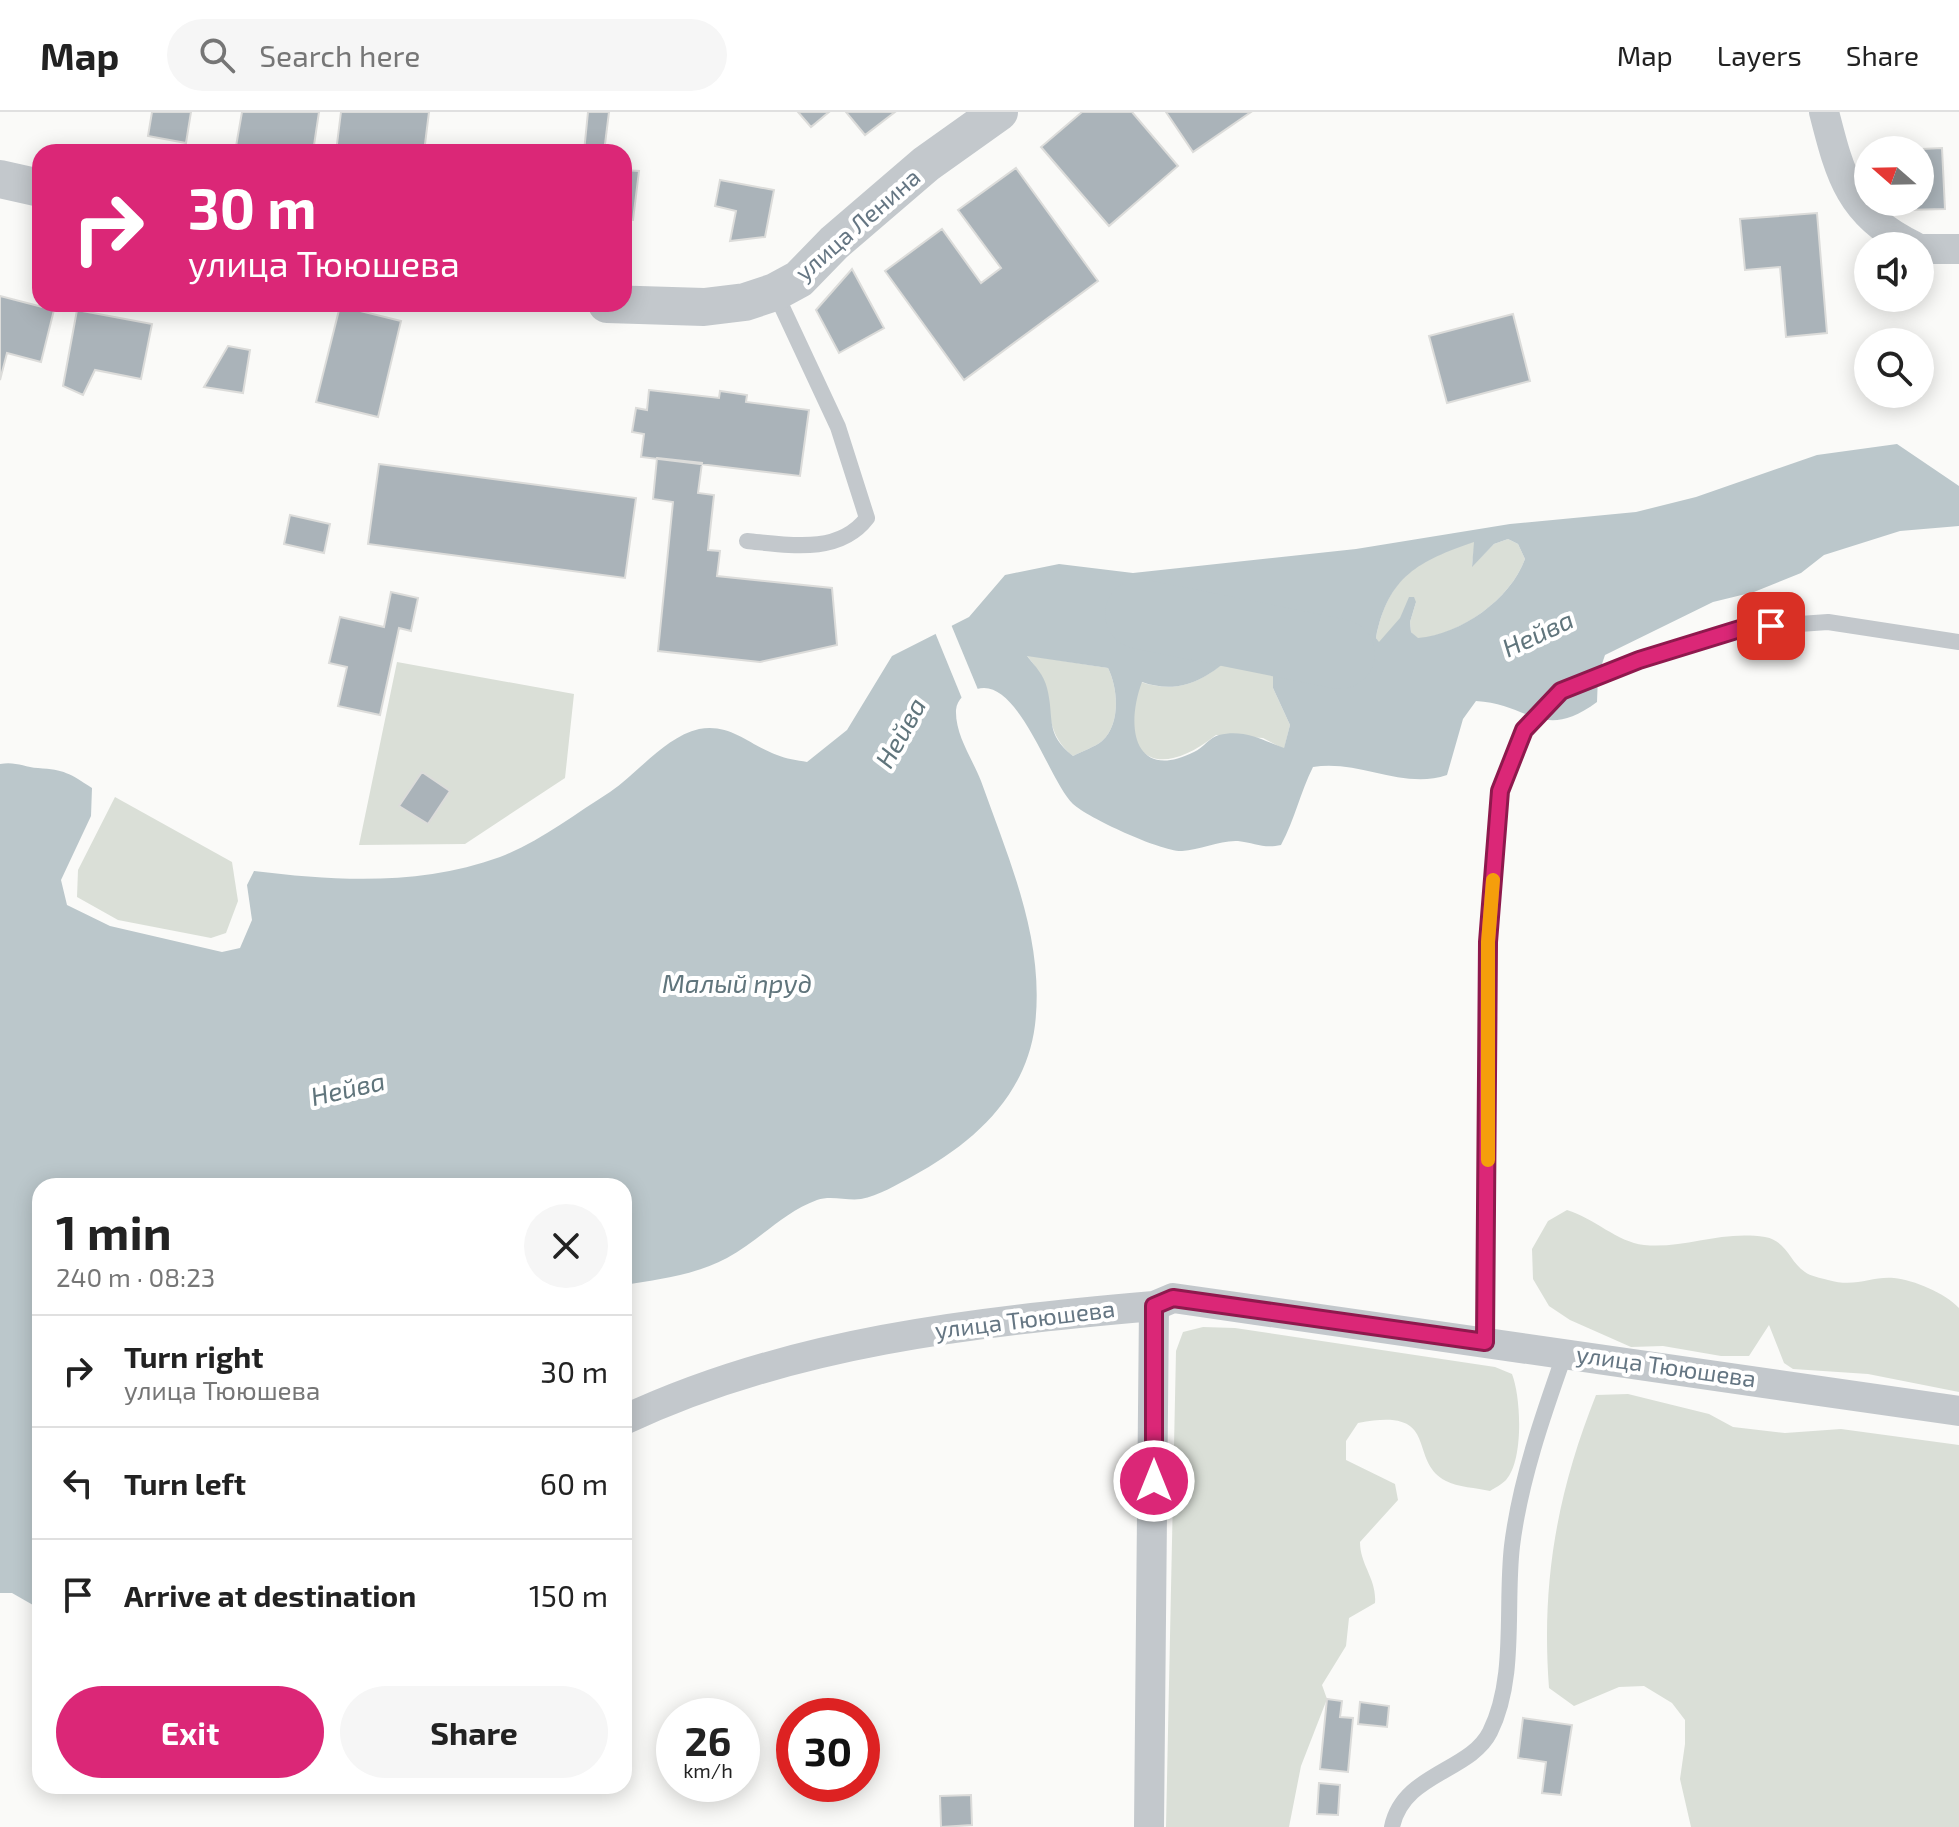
<!DOCTYPE html>
<html lang="en">
<head>
<meta charset="utf-8">
<style>
  :root { --surface:#fff; --page:#f6f6f6; --text:#222; --muted:#767676; --line:#e0e0e0; --accent:#db2777 }
  body { margin:0; font-family:"Exo 2",sans-serif; background:var(--page); color:var(--text); height:100vh; display:flex; flex-direction:column; font-size:30px; white-space:nowrap }
  * { box-sizing:border-box; margin:0 }
  p { font-size:26px; color:var(--muted) }
  .icon { flex:none; width:44px; height:44px; fill:none; stroke:currentColor; stroke-width:2; stroke-linecap:round; stroke-linejoin:round }
  .map { position:relative; flex:1; overflow:hidden }
  .side { position:absolute; left:32px; top:1066px; width:600px; height:616px; display:flex; flex-direction:column; background:var(--surface); border-radius:24px; box-shadow:0 4px 20px #0003 }
  .side>* { flex:none }
  .banner { position:absolute; left:32px; top:32px; width:600px; height:168px; border-radius:24px; box-shadow:0 4px 20px #0003; background:#db2777; color:#fff; overflow:hidden }
  .needle { width:52px; rotate:290deg }
  .tools { position:absolute; left:1854px; top:24px; display:grid; gap:16px }
  .tools a { display:grid; place-items:center; width:80px; height:80px; border-radius:50%; background:var(--surface); box-shadow:0 4px 20px #0003; font-size:40px }
  .speed { position:absolute; left:656px; top:1586px; display:flex; gap:16px; font-size:40px; font-weight:700; text-align:center }
  .speed>* { display:grid; place-content:center; width:104px; height:104px; border-radius:50%; background:var(--surface); box-shadow:0 4px 20px #0003; line-height:1 }
  .speed small { font-size:20px; font-weight:400 }
  .speed .limit { border:12px solid #d22; background:#fff; color:#111 }
  .pin { position:absolute; display:grid; place-items:center; width:68px; height:68px; color:#fff; margin:-34px; border-radius:16px; box-shadow:0 4px 12px #0006 }
  .me { position:absolute; width:88px; margin:-44px; rotate:0deg; stroke-linejoin:round; filter:drop-shadow(0 0 6px #0008) }
  .turn { display:flex; align-items:center; gap:28px; height:168px; padding:0 24px; font-size:36px }
  .turn .icon { width:104px; height:104px; stroke-width:2.5 }
  .turn b { display:block; font-size:56px; line-height:68px }
  .round { display:grid; place-items:center; flex:none; width:84px; height:84px; border-radius:42px; background:var(--page) }
  .overview { display:flex; align-items:center; justify-content:space-between; height:136px; padding:0 24px }
  h1 { font-size:48px; font-weight:700; line-height:60px }
  .cta { display:flex; gap:16px; margin-top:auto; padding:16px 24px }
  .cta a { flex:1; height:92px; border-radius:48px; background:var(--accent); color:#fff; font-size:32px; font-weight:700; line-height:92px; text-align:center }
  .cta a+a { background:var(--page); color:var(--text) }
  ul { padding:0; list-style:none }
  li { display:flex; align-items:center; gap:24px; height:112px; padding:0 24px; border-top:2px solid var(--line) }
  li div { flex:1 }
  li b { display:block; font-size:30px }
  li em { font-style:normal }
  header { display:flex; align-items:center; gap:48px; box-sizing:border-box; height:112px; padding:0 40px; background:var(--surface); border-bottom:2px solid var(--line) }
  header strong { font-size:38px }
  nav { display:flex; gap:44px; margin-inline-start:auto; font-size:28px }
  .search { width:560px; height:72px; background:var(--page); display:flex; align-items:center; gap:20px; box-sizing:border-box; padding:0 28px; border-radius:44px; color:var(--muted); font-size:30px }
  .map>svg:first-child { display:block }
</style>
</head>
<body>
<header>
<strong>Map</strong>
<div class="search"><svg class="icon" aria-label="search" viewBox="0 0 24 24"><circle cx="10" cy="10" r="6"/><path d="M15 15l6 6"/></svg>Search here</div>
<nav><a>Map</a><a>Layers</a><a>Share</a></nav>
</header>
<div class="map">
<svg width="1959" height="1715" viewBox="0 0 1959 1715">
  <rect width="100%" height="100%" fill="#fafaf8"/>
  <path fill="#dadfd7" d="M 1508,427 L 1518,432 L 1525,447 C 1510,488 1461,522 1418,527 L 1411,520 L 1410,510 L 1416,490 L 1379,531 L 1376,526 C 1388,463 1419,448 1475,429 L 1472,454 L 1494,432 Z
    M 1238,511 L 1273,557 L 1273,576 L 1290,613 L 1284,637 L 1263,626 L 1216,623 C 1155,672 1115,643 1141,570 C 1179,583 1205,568 1233,543 Z
    M 1026,543 L 1108,556 C 1118,576 1121,612 1102,629 C 1095,635 1082,639 1073,644 C 1036,614 1060,579 1026,543 Z
    M 397,550 L 574,582 L 565,666 L 465,732 L 359,733 Z
    M 115,685 L 232,750 L 238,789 L 226,821 L 211,826 L 118,808 L 77,785 L 78,758 Z
    M 1567,1098 C 1594,1106 1617,1130 1644,1133 C 1685,1137 1721,1118 1765,1125 C 1787,1129 1789,1149 1805,1160 C 1810,1164 1821,1166 1828,1168 C 1856,1176 1871,1164 1894,1166 C 1914,1168 1945,1181 1959,1196 L 1959,1280 L 1868,1262 L 1793,1257 L 1784,1251 L 1769,1213 L 1749,1244 L 1721,1244 L 1663,1234 L 1631,1235 L 1570,1208 L 1549,1194 L 1533,1167 L 1532,1137 L 1548,1109 Z
    M 1203,1215 L 1235,1216 L 1495,1255 L 1512,1262 C 1521,1285 1524,1348 1506,1368 C 1502,1372 1495,1376 1490,1379 C 1477,1376 1457,1375 1446,1369 C 1406,1348 1443,1294 1358,1311 L 1346,1329 L 1346,1348 L 1395,1372 L 1398,1388 L 1360,1430 C 1360,1453 1377,1467 1375,1491 L 1349,1506 L 1346,1534 L 1322,1573 L 1327,1587 L 1301,1654 L 1289,1715 L 1166,1715 L 1176,1239 L 1183,1220 Z
    M 1628,1282 L 1709,1302 L 1733,1315 L 1785,1321 L 1841,1317 L 1959,1333 L 1959,1715 L 1691,1715 L 1680,1667 L 1685,1632 L 1685,1608 L 1672,1591 L 1644,1574 L 1619,1575 L 1574,1594 L 1549,1576 C 1541,1471 1557,1381 1596,1283 Z"/>
  <path fill="#bbc7cb" fill-rule="evenodd" d="M 1897,332 L 1959,374 L 1959,414 L 1900,419 L 1824,443 L 1801,461 L 1754,480 L 1713,490 L 1605,543 L 1598,564 L 1597,590 C 1543,630 1529,592 1476,589 L 1463,607 L 1447,663 C 1403,678 1358,647 1313,655 C 1300,681 1295,707 1281,733 C 1264,737 1255,731 1238,729 C 1220,728 1200,738 1182,739 C 1162,740 1088,706 1073,692 C 1049,669 1018,564 977,577 C 966,580 957,587 956,598 C 955,623 972,646 981,669 C 1009,748 1045,827 1035,913 C 1026,985 972,1032 913,1064 C 898,1072 878,1084 861,1087 C 847,1089 831,1083 817,1088 C 782,1101 759,1129 727,1146 C 695,1163 660,1167 624,1173 L 624,1074 L 40,1074 L 40,1497 L 12,1481 L 0,1481 L 0,652 C 15,649 24,655 38,656 C 65,658 69,661 92,676 L 91,704 L 61,768 L 67,793 L 110,814 L 222,840 L 240,836 L 252,808 L 247,773 L 254,759 C 336,769 421,774 500,745 C 539,730 575,702 610,680 C 638,661 665,625 699,617 C 731,611 749,633 777,643 C 786,647 797,648 807,650 L 847,618 L 892,544 L 969,505 L 1005,463 L 1059,452 L 1133,461 L 1356,437 L 1510,412 L 1636,400 L 1696,385 L 1817,343 ZM 1508,427 L 1518,432 L 1525,447 C 1510,488 1461,522 1418,526 L 1411,520 L 1410,510 L 1416,490 L 1414,485 L 1409,485 L 1400,506 L 1379,530 L 1376,526 C 1388,464 1419,449 1474,430 L 1472,455 L 1494,432 ZM 1238,512 L 1273,557 L 1273,576 L 1290,613 L 1284,636 C 1262,628 1244,617 1219,623 C 1210,625 1203,636 1194,640 C 1134,670 1125,615 1142,570 C 1179,583 1205,568 1234,543 ZM 1027,544 L 1108,556 C 1118,576 1121,612 1102,629 C 1095,635 1082,639 1073,644 C 1044,621 1055,607 1047,576 C 1044,563 1035,554 1027,544 Z"/>
  <path fill="#fafaf8" d="M 950,510 L 979,580 L 963,589 L 934,518 Z"/>
  <g fill="none" stroke-linecap="round" stroke-linejoin="round">
    <path stroke="#bbc7cb" stroke-width="70" d="M 1140,502 L 1340,542"/>
  </g>
  <path fill="#aab3b9" stroke="#dcdcda" stroke-width="2" d="M 152,0 L 191,0 L 186,31 L 148,24 Z
    M 242,0 L 319,0 L 313,40 L 235,40 Z
    M 341,0 L 429,0 L 424,40 L 336,40 Z
    M 588,0 L 609,0 L 604,40 L 584,40 Z
    M 798,0 L 829,0 L 811,15 Z
    M 846,0 L 895,0 L 865,23 Z
    M 1082,0 L 1132,0 L 1178,54 L 1109,114 L 1041,35 Z
    M 1166,0 L 1251,0 L 1193,40 Z
    M 1942,36 L 1945,97 L 1903,98 L 1902,90 L 1920,90 L 1920,38 L 1900,38 Z
    M 1016,56 L 1098,169 L 964,268 L 885,159 L 942,117 L 981,171 L 1001,156 L 958,98 Z
    M 624,58 L 639,59 L 633,108 L 624,107 Z
    M 720,68 L 774,78 L 765,125 L 730,129 L 736,99 L 715,94 Z
    M 1817,101 L 1827,221 L 1786,225 L 1780,155 L 1745,158 L 1740,107 Z
    M 852,157 L 884,216 L 839,241 L 816,198 Z
    M 0,184 L 54,198 L 41,250 L 7,241 L 0,268 Z
    M 340,194 L 401,209 L 378,305 L 316,290 Z
    M 77,198 L 152,212 L 141,267 L 95,258 L 83,283 L 63,274 Z
    M 1513,202 L 1530,269 L 1447,291 L 1429,224 Z
    M 228,234 L 250,238 L 243,281 L 204,275 Z
    M 649,278 L 719,286 L 720,279 L 747,283 L 746,290 L 809,298 L 800,364 L 641,345 L 644,322 L 632,320 L 636,296 L 647,298 Z
    M 657,346 L 702,351 L 698,381 L 714,383 L 708,438 L 720,439 L 717,464 L 832,476 L 837,533 L 760,550 L 658,539 L 673,390 L 653,387 Z
    M 379,352 L 636,386 L 625,466 L 368,432 Z
    M 290,403 L 330,412 L 324,441 L 284,432 Z
    M 391,480 L 418,486 L 411,519 L 399,516 L 380,603 L 338,594 L 347,555 L 329,551 L 340,505 L 384,515 Z
    M 422,660 L 450,679 L 428,712 L 399,694 Z
    M 1327,1587 L 1342,1589 L 1340,1605 L 1353,1606 L 1348,1660 L 1320,1657 Z
    M 1360,1590 L 1389,1594 L 1387,1615 L 1358,1612 Z
    M 1523,1606 L 1572,1613 L 1561,1683 L 1542,1681 L 1546,1650 L 1518,1646 Z
    M 1319,1671 L 1340,1673 L 1338,1703 L 1317,1702 Z
    M 971,1683 L 972,1713 L 941,1715 L 940,1684 Z"/>
  <g fill="none" stroke-linecap="round" stroke-linejoin="round">
    <path stroke="#c3c8cc" stroke-width="16" d="M 747,429 C 788,433 839,443 867,406 L 838,315 L 775,180
      M 1485,1230 L 1488,830 L 1500,679 L 1524,618 L 1561,579 L 1639,548 L 1743,516 L 1828,510 L 1959,530
      M 1392,1715 C 1403,1661 1470,1660 1490,1620 C 1517,1566 1505,1494 1512,1434 C 1520,1369 1543,1303 1565,1241"/>
    <path stroke="#c3c8cc" stroke-width="30" d="M 1824,0 C 1840,63 1850,104 1914,134
      M 1920,137 L 1959,137
      M 624,1308 C 790,1230 973,1210 1154,1194 L 1173,1186 L 1959,1299
      M 1149,1715 L 1154,1194"/>
    <path stroke="#c3c8cc" stroke-width="38" d="M 0,67 L 40,76
      M 607,192 L 704,195 L 745,190 L 775,180 L 799,167 L 834,131 L 926,52 L 999,0"/>
  </g>
  <g fill="none" stroke-linecap="round" stroke-linejoin="round">
    <defs>
      <path id="route" d="M 1154,1369 L 1154,1194 L 1173,1186 L 1485,1230 L 1488,830 L 1500,679 L 1524,618 L 1561,579 L 1639,548 L 1743,516 L 1771,514"/>
    </defs>
    <use href="#route" stroke="#8e194d" stroke-width="20"/>
    <use href="#route" stroke="#db2777" stroke-width="14"/>
    <path stroke="#f59e0b" stroke-width="14" d="M 1488,1048 L 1488,830 L 1493,768"/>
  </g>
  <g text-anchor="middle" stroke-width="8" stroke-linejoin="round" paint-order="stroke">
    <g font-size="24" fill="#657683" stroke="#fff">
      <text transform="translate(858 113) rotate(-41)" y="8">улица Ленина</text>
      <text transform="translate(1025 1208) rotate(-7)" y="8">улица Тююшева</text>
      <text transform="translate(1666 1255) rotate(8)" y="8">улица Тююшева</text>
    </g>
    <g font-size="26" font-style="italic" fill="#60757c" stroke="#fff">
      <text transform="translate(1538 522) rotate(-25)" y="9">Нейва</text>
      <text transform="translate(901 621) rotate(-61)" y="9">Нейва</text>
      <text x="737" y="881">Малый пруд</text>
      <text transform="translate(348 977) rotate(-13)" y="9">Нейва</text>
    </g>
  </g>
</svg>
<div class="tools">
<a><svg class="needle" viewBox="-14 -14 28 28"><path d="M0-13l5 13h-10z" fill="#e53935"/><path d="M0 13l5-13h-10z" fill="#767676"/></svg></a>
<a><svg class="icon" aria-label="sound" viewBox="0 0 24 24"><path d="M4 9h4l5-4v14l-5-4H4zM17 9q2 3 0 6"/></svg></a>
<a><svg class="icon" aria-label="search" viewBox="0 0 24 24"><circle cx="10" cy="10" r="6"/><path d="M15 15l6 6"/></svg></a>
</div>
<div class="speed"><div>26<small>km/h</small></div><div class="limit">30</div></div>
<div class="pin" style="left:1771px;top:514px;background:#d93025"><svg class="icon" aria-label="arrive" viewBox="0 0 24 24"><path d="M6 21V4h12l-3 4 3 4H6"/></svg></div>
<svg class="me" style="left:1154px;top:1369px" viewBox="-20 -20 40 40"><circle r="17" fill="#db2777" stroke="#fff" stroke-width="3"/><path d="M0-11L8 9 0 5-8 9z" fill="#fff"/></svg>
<div class="banner">
<div class="turn"><svg class="icon" aria-label="right" viewBox="0 0 24 24"><path d="M7 20v-9h11M14 6l5 5-5 5"/></svg><div><b>30 m</b>улица Тююшева</div></div>
</div>
<section class="side">
<div class="overview"><div><h1>1 min</h1><p>240 m · 08:23</p></div><a class="round"><svg class="icon" aria-label="close" viewBox="0 0 24 24"><path d="M6 6l12 12M18 6L6 18"/></svg></a></div>
<ul>
<li><svg class="icon" aria-label="right" viewBox="0 0 24 24"><path d="M7 20v-9h11M14 6l5 5-5 5"/></svg><div><b>Turn right</b><p>улица Тююшева</p></div><em>30 m</em></li>
<li><svg class="icon" aria-label="left" viewBox="0 0 24 24"><path d="M17 20v-9H6M10 6l-5 5 5 5"/></svg><div><b>Turn left</b></div><em>60 m</em></li>
<li><svg class="icon" aria-label="arrive" viewBox="0 0 24 24"><path d="M6 21V4h12l-3 4 3 4H6"/></svg><div><b>Arrive at destination</b></div><em>150 m</em></li>
</ul>
<div class="cta"><a>Exit</a><a>Share</a></div>
</section>
</div>
</body>
</html>
